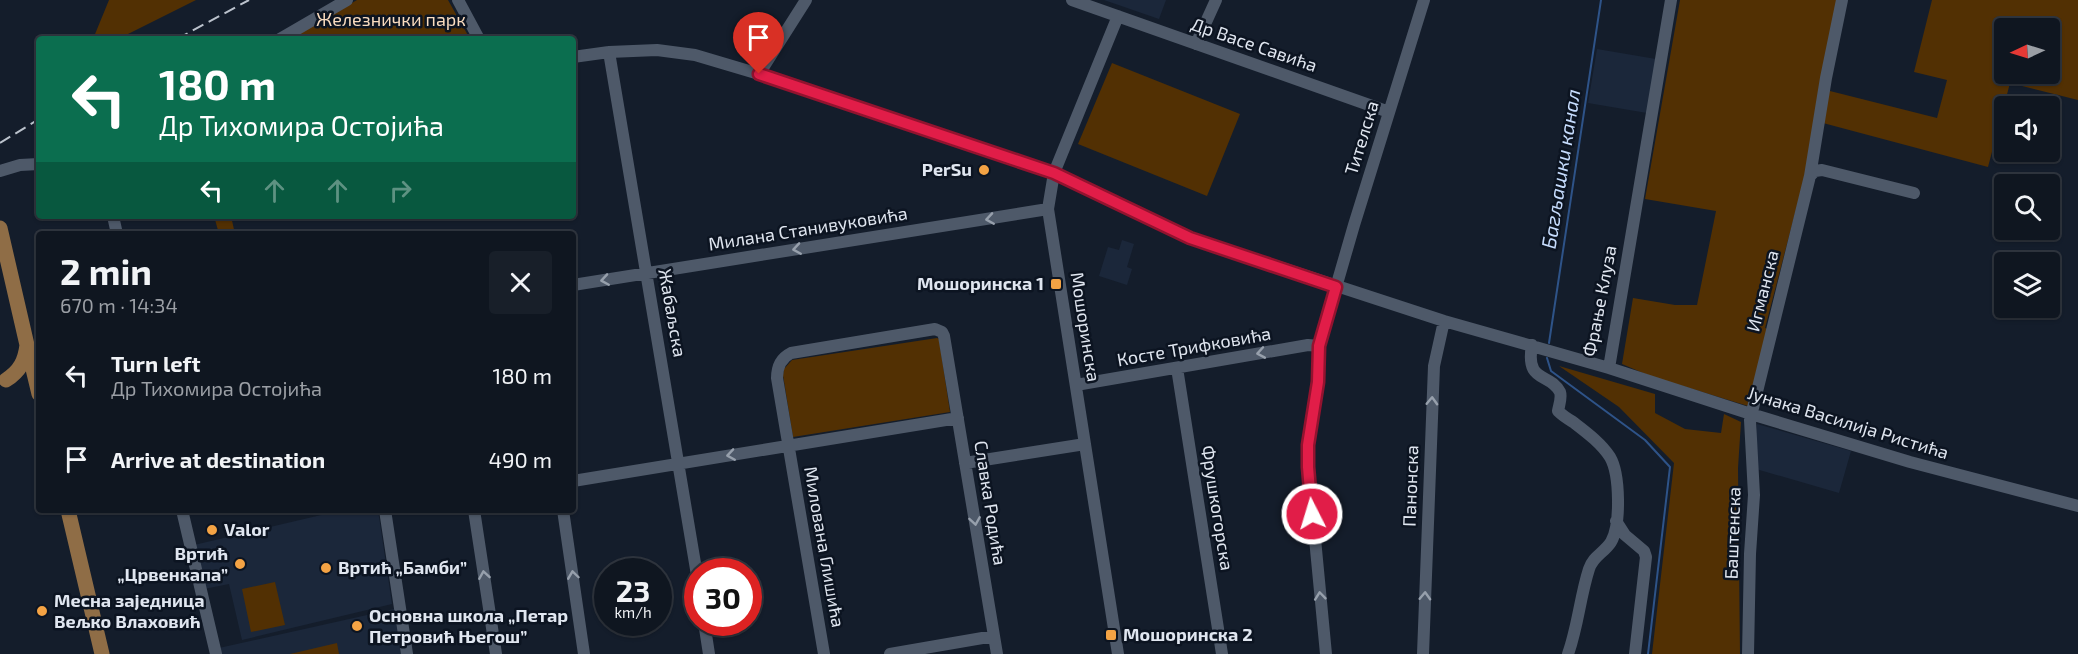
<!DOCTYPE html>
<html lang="en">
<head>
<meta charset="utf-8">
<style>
  :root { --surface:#0f1620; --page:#181f29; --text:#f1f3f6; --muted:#9b9fa5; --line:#2f353e }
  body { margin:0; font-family:"Exo 2",sans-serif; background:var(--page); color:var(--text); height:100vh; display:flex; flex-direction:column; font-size:22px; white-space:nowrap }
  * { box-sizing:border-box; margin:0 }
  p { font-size:20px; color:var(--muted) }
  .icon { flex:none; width:33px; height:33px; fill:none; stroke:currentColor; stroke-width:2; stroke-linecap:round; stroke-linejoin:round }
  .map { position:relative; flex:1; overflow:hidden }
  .side { position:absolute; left:36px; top:231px; width:540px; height:282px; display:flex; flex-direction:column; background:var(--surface); border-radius:6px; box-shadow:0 2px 4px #0004,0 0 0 2px var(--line) }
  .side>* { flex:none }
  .top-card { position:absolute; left:36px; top:36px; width:540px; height:183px; border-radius:6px; box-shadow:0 2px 4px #0004,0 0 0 2px var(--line); background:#0b6e4f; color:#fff; overflow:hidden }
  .needle { width:39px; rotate:266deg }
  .controls { position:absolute; left:1994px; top:18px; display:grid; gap:12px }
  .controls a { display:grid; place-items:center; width:66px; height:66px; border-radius:6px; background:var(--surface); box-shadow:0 2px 4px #0004,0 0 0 2px var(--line); font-size:30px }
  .speed { position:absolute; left:594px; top:558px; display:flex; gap:12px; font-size:30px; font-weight:700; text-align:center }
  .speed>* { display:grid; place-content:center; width:78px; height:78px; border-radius:50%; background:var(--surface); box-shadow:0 2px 4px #0004,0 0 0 2px var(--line); line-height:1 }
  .speed small { font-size:15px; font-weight:400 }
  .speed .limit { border:9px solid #d22; background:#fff; color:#111 }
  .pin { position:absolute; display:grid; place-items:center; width:51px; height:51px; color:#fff; margin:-62px -26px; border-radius:50% 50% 50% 0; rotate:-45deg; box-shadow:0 0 6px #0007 }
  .pin .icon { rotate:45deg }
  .me { position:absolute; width:66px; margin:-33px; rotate:355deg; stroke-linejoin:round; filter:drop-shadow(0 0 4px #0008) }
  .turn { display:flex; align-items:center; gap:21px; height:126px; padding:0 24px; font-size:27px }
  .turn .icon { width:78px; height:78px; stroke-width:2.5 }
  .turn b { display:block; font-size:42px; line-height:51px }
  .lanes { display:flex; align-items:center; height:57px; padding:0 24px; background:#0003; justify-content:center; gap:30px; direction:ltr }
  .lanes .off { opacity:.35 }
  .round { display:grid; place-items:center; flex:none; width:63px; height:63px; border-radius:6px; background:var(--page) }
  .summary { display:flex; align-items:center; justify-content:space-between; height:102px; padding:0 24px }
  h1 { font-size:36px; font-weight:700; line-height:45px }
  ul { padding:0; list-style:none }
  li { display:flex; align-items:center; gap:18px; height:84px; padding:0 24px }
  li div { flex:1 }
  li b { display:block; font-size:22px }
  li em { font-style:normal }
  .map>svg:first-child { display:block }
</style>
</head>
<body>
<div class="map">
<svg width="2078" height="654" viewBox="0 0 2078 654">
  <rect width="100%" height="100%" fill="#141d2b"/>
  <path fill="#1b273a" d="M 1104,0 L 1166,0 L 1159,19 Z
    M 1597,49 L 1656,59 L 1647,113 L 1588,103 Z
    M 1122,240 L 1134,244 L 1127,267 L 1132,269 L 1127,285 L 1099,276 L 1108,247 L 1119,250 Z
    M 1757,424 L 1851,451 L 1839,493 L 1756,469 L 1755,446 Z
    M 334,510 L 378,510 L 392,604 L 242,640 L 229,584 L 204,589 L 194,545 L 334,512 Z
    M 394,609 L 401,654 L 220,654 L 219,648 Z"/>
  <path fill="#523003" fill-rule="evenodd" d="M 109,0 L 196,0 L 118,39 L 93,39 Z
    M 357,0 L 448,0 L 470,39 L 290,39 Z
    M 1680,0 L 1838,0 L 1819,122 L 1765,328 L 1770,330 L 1748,406 L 1650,376 L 1622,364 L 1633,298 L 1675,305 L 1697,305 L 1716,211 L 1645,199 Z
    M 1932,0 L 2078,0 L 2078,100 L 2010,83 L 1988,167 L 1823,123 L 1826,90 L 1937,118 L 1947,80 L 1914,72 ZM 2004,28 L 2049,28 L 2049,74 L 2004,74 Z
    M 1112,63 L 1240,114 L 1207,196 L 1078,144 Z
    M 214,216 L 231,216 L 235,234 L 219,234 Z
    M 937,338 L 939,339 L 950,412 L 793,437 L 783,375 L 784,369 L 792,360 Z
    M 1559,366 L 1655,394 L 1655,413 L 1685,429 L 1721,433 L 1724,414 L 1741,422 L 1738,468 L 1740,654 L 1652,654 L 1674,463 L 1619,407 Z
    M 275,582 L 285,625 L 251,632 L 242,589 Z
    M 337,643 L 339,654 L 290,654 Z"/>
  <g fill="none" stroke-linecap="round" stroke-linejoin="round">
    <path stroke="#2e5388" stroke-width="2" d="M 1549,343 L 1601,0
      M 1547,358 L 1551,371 L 1645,440 L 1670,467 L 1648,654"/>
    <path stroke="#4e5969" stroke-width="12" d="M 458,0 L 479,39
      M 1072,0 L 1389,112
      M 280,39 L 347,0
      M 1196,44 L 1216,0
      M 609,52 L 698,581
      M 573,57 L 609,52 L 657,50 L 695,55 L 759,74 L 1054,173 L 1190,238 L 1444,321 L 1609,368 L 1671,0
      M 759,74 L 806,0
      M 0,171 L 20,165 L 39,164
      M 1810,176 L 1826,78 L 1842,0
      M 113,216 L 117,234
      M 573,285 L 1048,209
      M 1532,345 C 1525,384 1550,372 1560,392 C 1562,398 1559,405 1558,411 C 1563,416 1568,419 1573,422 C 1586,432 1601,443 1610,457 C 1620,474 1621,525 1611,542 C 1604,553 1593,556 1589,569 C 1580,597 1578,626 1568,654
      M 1177,368 L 1222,654
      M 1609,368 L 1751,414 L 1910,462 L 2078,506
      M 1076,385 L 1308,345 L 1319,346
      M 965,463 L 1085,444
      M 573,481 L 958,418
      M 182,510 L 216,654
      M 385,510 L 407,654
      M 474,510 L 496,654
      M 563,510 L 584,654
      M 1616,521 L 1625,535 L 1644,551 L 1646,557 L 1635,654
      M 704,622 L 709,654
      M 824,654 L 777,378 C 777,367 781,358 791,353 L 935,329 L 942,332 L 944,336 L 997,654
      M 890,654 L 994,636
      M 1118,654 L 1048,209 L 1054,173 L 1118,16
      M 1326,654 L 1307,455 L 1318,382 L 1319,346 L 1354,225 L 1424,0
      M 1423,654 L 1434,366 L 1444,321
      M 1748,654 L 1750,554 L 1754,495 L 1750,420 L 1810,176 L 1815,171 L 1822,170 L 1914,193"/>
    <path stroke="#8f6d46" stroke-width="15" d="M 0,228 L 27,345 C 25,361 20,371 6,380
      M 28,348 L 39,394
      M 68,510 L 102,654"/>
    <path stroke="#bbc2cc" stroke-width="2" stroke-dasharray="12 6" stroke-linecap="butt" d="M 177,39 L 249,0
      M 0,143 L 39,119"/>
  </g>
  <defs><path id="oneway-chevron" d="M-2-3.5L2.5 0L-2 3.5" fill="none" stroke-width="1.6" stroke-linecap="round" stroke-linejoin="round" transform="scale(1.5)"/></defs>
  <g stroke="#97a0ac">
    <use href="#oneway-chevron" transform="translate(990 219) rotate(171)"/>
    <use href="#oneway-chevron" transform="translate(797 249) rotate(171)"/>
    <use href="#oneway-chevron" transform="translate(605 280) rotate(171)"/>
    <use href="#oneway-chevron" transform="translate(1261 353) rotate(170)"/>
    <use href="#oneway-chevron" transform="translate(1432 401) rotate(-88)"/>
    <use href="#oneway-chevron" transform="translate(731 455) rotate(171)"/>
    <use href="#oneway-chevron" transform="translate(975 521) rotate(81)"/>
    <use href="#oneway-chevron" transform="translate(484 575) rotate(-99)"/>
    <use href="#oneway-chevron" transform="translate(573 575) rotate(-98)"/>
    <use href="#oneway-chevron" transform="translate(1320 596) rotate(-96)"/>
    <use href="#oneway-chevron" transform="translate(1425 596) rotate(-88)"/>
  </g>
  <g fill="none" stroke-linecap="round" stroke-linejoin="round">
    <defs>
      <path id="route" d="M 759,74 L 1054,173 L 1190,238 L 1336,287 L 1319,346 L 1318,382 L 1308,445 L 1308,467 L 1312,514"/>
    </defs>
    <use href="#route" stroke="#92132f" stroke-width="15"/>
    <use href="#route" stroke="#e11d48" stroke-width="10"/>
  </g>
  <g fill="#f4a344" stroke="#0c1421" stroke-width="2">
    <circle cx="984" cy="170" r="6"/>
    <rect x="1050" y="278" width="12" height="12" rx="3"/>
    <circle cx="212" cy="530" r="6"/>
    <circle cx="240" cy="564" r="6"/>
    <circle cx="326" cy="568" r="6"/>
    <circle cx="42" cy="611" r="6"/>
    <circle cx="357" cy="626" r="6"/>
    <rect x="1105" y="629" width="12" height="12" rx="3"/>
  </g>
  <g text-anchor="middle" stroke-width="5" stroke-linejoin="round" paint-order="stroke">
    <g font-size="18" fill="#fadcbf" stroke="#0c1421">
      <text x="391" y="26">Железнички парк</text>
    </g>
    <g font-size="18" fill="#e0e6f0" stroke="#0c1421">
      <text transform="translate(1254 45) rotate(19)" y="6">Др Васе Савића</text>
      <text transform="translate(1362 138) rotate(-73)" y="6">Тителска</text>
      <text transform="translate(808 229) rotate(-9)" y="6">Милана Станивуковића</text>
      <text transform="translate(1763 291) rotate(-76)" y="6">Игманска</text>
      <text transform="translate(1600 301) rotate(-79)" y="6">Фрање Клуза</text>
      <text transform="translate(672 313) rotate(80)" y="6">Жабаљска</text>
      <text transform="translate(1085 327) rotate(81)" y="6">Мошоринска</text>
      <text transform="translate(1194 347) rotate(-10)" y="6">Косте Трифковића</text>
      <text transform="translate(1848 423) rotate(17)" y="6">Јунака Василија Ристића</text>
      <text transform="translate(1411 486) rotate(-88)" y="6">Панонска</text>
      <text transform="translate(990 503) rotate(81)" y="6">Славка Родића</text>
      <text transform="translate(1217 508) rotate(81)" y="6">Фрушкогорска</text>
      <text transform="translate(1733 533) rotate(-88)" y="6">Баштенска</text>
      <text transform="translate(824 547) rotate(80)" y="6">Милована Глишића</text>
    </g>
    <g font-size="18" font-weight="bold" fill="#e0e6f0" stroke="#0c1421" text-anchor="start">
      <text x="972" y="176" text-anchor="end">PerSu</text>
      <text x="1044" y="290" text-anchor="end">Мошоринска 1</text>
      <text x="224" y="536">Valor</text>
      <text x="228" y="560" text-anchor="end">Вртић<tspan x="228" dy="21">„Црвенкапа”</tspan></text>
      <text x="338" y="574">Вртић „Бамби”</text>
      <text x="54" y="607">Месна заједница<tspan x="54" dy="21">Вељко Влаховић</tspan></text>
      <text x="369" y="622">Основна школа „Петар<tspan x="369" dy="21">Петровић Његош”</tspan></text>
      <text x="1123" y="641">Мошоринска 2</text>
    </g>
    <g font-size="20" font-style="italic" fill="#c6dcfd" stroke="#0c1421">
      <text transform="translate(1561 169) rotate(-81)" y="7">Багљашки канал</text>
    </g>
  </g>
</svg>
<div class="controls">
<a><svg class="needle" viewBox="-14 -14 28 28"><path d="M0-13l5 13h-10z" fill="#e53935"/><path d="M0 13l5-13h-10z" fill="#9b9fa5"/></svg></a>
<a><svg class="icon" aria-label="sound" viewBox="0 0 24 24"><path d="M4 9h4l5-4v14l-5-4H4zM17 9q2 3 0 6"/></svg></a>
<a><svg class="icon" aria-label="search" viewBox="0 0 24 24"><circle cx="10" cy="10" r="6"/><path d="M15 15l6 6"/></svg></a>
<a><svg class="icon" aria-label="layers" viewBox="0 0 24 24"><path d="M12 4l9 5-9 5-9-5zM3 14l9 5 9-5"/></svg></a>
</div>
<div class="speed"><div>23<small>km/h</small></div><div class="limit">30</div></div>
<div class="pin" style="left:759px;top:74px;background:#d93025"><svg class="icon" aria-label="arrive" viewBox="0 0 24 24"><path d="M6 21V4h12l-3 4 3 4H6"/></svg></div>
<svg class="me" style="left:1312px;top:514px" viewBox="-20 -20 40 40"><circle r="17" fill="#e11d48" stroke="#fff" stroke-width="3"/><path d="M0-11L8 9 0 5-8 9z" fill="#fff"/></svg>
<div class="top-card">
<div class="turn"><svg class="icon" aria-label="left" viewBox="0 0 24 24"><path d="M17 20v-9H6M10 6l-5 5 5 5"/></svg><div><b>180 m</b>Др Тихомира Остојића</div></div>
<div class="lanes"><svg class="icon" aria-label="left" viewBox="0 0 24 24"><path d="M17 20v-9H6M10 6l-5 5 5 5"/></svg><svg class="icon off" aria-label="ahead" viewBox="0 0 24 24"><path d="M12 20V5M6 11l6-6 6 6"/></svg><svg class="icon off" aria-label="ahead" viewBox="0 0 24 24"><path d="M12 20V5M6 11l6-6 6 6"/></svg><svg class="icon off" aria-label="right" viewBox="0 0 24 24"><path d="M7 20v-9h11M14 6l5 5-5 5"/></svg></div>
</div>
<section class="side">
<div class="summary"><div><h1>2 min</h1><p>670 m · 14:34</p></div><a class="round"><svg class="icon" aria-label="close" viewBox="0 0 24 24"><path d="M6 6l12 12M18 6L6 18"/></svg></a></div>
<ul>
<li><svg class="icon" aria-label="left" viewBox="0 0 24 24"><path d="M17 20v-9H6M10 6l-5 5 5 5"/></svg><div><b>Turn left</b><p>Др Тихомира Остојића</p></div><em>180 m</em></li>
<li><svg class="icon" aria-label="arrive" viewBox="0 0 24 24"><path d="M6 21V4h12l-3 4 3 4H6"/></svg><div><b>Arrive at destination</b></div><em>490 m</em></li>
</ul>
</section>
</div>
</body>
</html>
